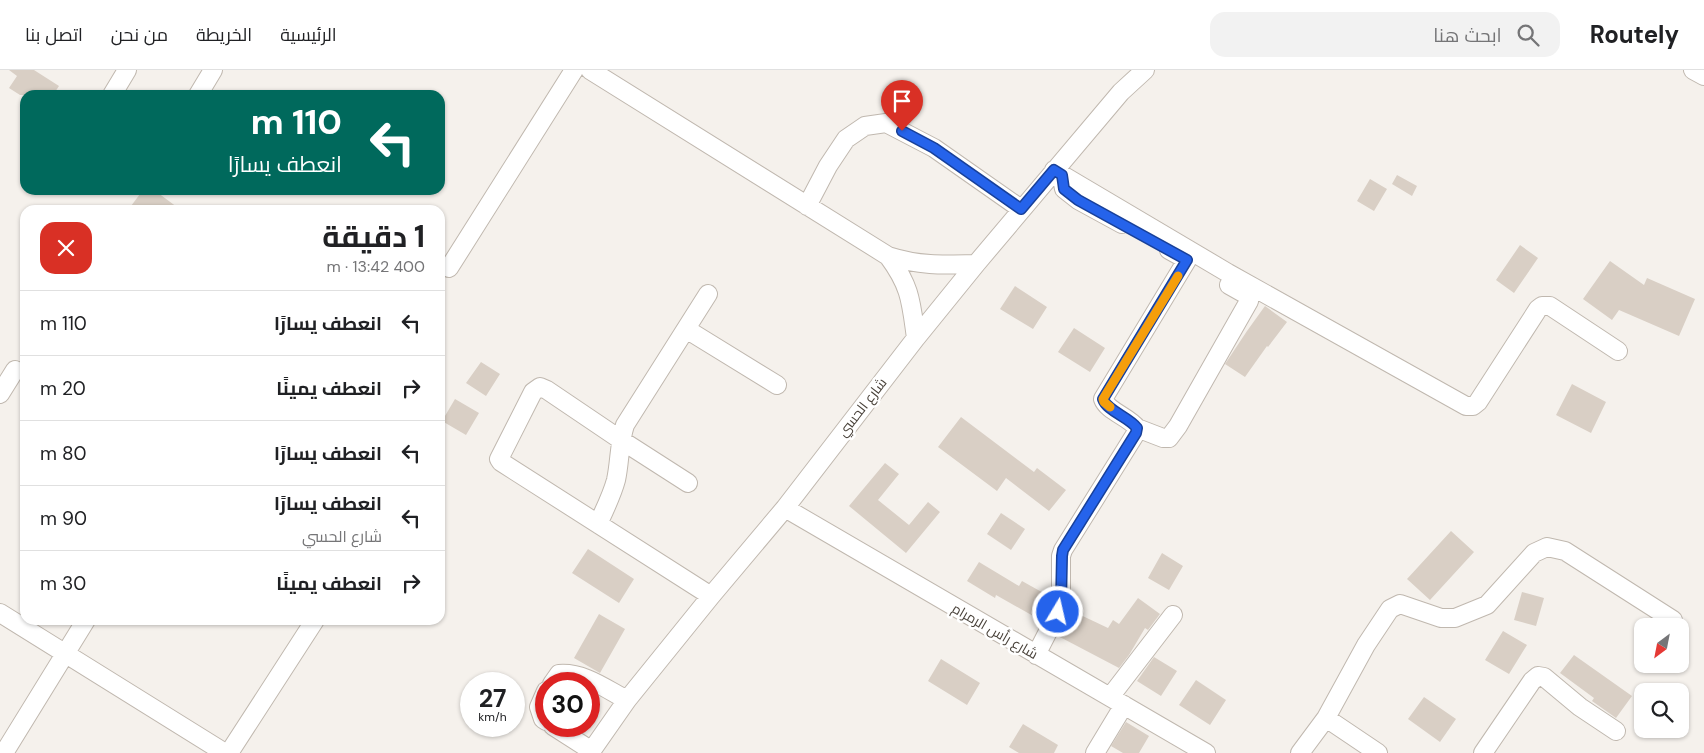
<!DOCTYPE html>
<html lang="ar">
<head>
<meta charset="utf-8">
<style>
  :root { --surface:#fff; --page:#f2f2f2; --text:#202124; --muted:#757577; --line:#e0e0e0 }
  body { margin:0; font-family:"DM Sans",Cairo,sans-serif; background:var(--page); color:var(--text); direction:rtl; height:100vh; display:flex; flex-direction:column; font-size:19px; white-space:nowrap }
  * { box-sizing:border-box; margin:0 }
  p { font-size:16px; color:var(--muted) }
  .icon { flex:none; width:28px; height:28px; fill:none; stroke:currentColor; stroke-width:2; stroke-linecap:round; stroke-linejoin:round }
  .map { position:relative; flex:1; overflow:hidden; direction:ltr }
  .sheet { position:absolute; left:20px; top:135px; width:425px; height:420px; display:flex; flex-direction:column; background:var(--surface); border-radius:15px; box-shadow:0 1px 4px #0004; direction:rtl }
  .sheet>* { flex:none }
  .hud { position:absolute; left:20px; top:20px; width:425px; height:105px; border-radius:15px; box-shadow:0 1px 4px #0004; direction:rtl; background:#00695c; color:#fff; overflow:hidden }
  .needle { width:32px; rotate:212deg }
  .buttons { position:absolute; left:1634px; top:548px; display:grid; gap:10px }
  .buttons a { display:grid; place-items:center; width:55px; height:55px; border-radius:10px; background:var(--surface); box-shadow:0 1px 4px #0004; font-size:25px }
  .speed { position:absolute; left:460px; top:602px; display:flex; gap:10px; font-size:25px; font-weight:700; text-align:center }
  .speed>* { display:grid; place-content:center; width:65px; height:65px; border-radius:50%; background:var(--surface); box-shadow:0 1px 4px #0004; line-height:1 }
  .speed small { font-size:12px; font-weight:400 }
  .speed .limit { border:8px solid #d22; background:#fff; color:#111 }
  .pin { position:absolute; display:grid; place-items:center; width:42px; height:42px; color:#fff; margin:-51px -21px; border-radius:50% 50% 50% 0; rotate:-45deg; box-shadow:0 0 5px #0007 }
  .pin .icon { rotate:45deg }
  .me { position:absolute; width:55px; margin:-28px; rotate:9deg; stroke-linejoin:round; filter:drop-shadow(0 0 4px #0008) }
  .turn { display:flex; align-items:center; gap:18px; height:105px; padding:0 20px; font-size:22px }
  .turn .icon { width:65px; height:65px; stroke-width:2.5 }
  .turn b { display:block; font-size:35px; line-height:42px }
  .round { display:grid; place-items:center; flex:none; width:52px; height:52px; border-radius:15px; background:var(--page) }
  .overview { display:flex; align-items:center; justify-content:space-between; height:85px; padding:0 20px }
  h1 { font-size:30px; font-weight:700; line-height:38px }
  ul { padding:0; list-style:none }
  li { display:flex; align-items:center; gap:15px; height:65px; padding:0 20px; border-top:1px solid var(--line) }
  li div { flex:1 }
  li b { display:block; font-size:19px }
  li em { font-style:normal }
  header { display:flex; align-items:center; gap:30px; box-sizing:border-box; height:70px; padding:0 25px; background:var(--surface); border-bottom:1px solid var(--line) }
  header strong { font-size:24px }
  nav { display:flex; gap:28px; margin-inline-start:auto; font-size:18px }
  .search { width:350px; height:45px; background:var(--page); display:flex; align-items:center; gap:12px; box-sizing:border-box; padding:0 18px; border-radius:15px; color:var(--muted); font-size:19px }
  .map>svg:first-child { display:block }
</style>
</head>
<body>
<header>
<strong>Routely</strong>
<div class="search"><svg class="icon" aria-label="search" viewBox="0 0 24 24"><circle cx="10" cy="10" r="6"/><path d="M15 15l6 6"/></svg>ابحث هنا</div>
<nav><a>الرئيسية</a><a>الخريطة</a><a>من نحن</a><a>اتصل بنا</a></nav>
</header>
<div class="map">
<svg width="1704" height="683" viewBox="0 0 1704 683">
  <rect width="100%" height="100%" fill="#f5f1ec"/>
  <path fill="#d9cfc5" d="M 9,0 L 34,0 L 59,16 L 53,25 L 20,25 L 9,18 L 17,6 Z
    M 1397,105 L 1417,116 L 1412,126 L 1392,114 Z
    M 1370,109 L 1387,119 L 1374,141 L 1357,131 Z
    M 143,120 L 154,120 L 181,140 L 128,140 Z
    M 1520,175 L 1538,188 L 1514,223 L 1496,210 Z
    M 1610,191 L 1644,215 L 1647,208 L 1695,229 L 1679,266 L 1619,240 L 1612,250 L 1583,229 Z
    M 1015,216 L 1047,237 L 1033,259 L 1000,239 Z
    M 1265,236 L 1287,252 L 1268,277 L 1267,276 L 1245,307 L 1225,294 L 1247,261 Z
    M 1074,258 L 1105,278 L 1090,302 L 1058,282 Z
    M 481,292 L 500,304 L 486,326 L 466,313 Z
    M 1572,314 L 1606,332 L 1591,363 L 1556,345 Z
    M 455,329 L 479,343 L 466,365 L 442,351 Z
    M 961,347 L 1034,402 L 1037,398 L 1066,420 L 1049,441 L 1006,408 L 997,421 L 938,377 Z
    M 885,393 L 899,404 L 878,430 L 909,455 L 928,432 L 940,442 L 906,483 L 849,436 Z
    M 1001,443 L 1025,459 L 1011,480 L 987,464 Z
    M 1451,461 L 1474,482 L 1430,530 L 1407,509 Z
    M 588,479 L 634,509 L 619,533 L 572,503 Z
    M 1162,483 L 1183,496 L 1169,520 L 1148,508 Z
    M 979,492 L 1019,516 L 1022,511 L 1047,525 L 1035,547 L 996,525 L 995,528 L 967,511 Z
    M 1522,522 L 1544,528 L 1536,556 L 1514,550 Z
    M 1138,528 L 1160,544 L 1148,560 L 1145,558 L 1129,585 L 1119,598 L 1058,566 L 1070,540 L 1108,558 L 1113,550 L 1119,554 Z
    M 599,544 L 625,559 L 600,603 L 574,588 Z
    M 1503,561 L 1527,575 L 1509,604 L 1485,590 Z
    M 1574,585 L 1632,626 L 1616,648 L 1592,631 L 1594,628 L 1560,603 Z
    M 1154,587 L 1177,601 L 1161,626 L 1137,611 Z
    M 941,589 L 980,613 L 967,635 L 928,611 Z
    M 1196,610 L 1226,630 L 1210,655 L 1179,635 Z
    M 1424,627 L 1456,649 L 1440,672 L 1408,649 Z
    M 1126,652 L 1149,666 L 1139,683 L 1123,683 L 1111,676 Z
    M 1023,654 L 1058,675 L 1054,683 L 1019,683 L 1009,677 Z"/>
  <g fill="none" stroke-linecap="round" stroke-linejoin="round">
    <defs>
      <path id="minor" d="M 590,0 L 888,186 C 920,196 942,195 976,194
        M 1693,0 L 1704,6
        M 112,25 L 127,0
        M 198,25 L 213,0
        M 1054,100 L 1228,203 L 1466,336 L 1473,336 L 1478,332 L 1538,239 L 1542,236 L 1550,236 L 1618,281
        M 1062,108 L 1064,119 L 1078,130 L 1122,154
        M 807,136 L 828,96 L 846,69 L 865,56 L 886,53 L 934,78 L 1021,139
        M 888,186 C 911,217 911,232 916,268
        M 449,198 L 574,0
        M 686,259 L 777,315
        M 0,324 L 15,300
        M 1137,358 L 1163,368 L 1169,368 L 1178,356 L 1249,231 L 1245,224 L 1229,215
        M 688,413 L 621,370 L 547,320 L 540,317 L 533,322 L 499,389 L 501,392 L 711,526
        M 785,438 L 1206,683
        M 598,454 C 605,439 612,425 616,410 C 620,392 619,373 625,355 L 708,224
        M 0,543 L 225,683
        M 1036,585 L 1058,542 L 1061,532 L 1061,486 L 1063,480 L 1136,363 L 1137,358 C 1129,347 1107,341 1103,329 L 1187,190 L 1169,180
        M 552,614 L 559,604 C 584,602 606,619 627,630
        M 546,621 L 539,637 L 543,649 L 546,651
        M 1110,627 L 1173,545
        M 1326,648 L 1378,683
        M 553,656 L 592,681
        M 4,683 L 86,550
        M 229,683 L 315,550
        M 590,683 L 627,630 L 711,526 L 785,438 L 916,268 L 976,194 L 1121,22 L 1145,0
        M 1095,683 L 1124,635
        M 1300,683 L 1326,648 L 1366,575 L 1390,539 L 1400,534 L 1441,548 L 1455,548 L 1487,535 L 1534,483 L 1547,477 L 1565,481 L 1673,550
        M 1483,683 L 1532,611 L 1538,606 L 1544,607 L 1580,637 L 1616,661"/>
    </defs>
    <use href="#minor" stroke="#c0b8af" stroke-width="20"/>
    <use href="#minor" stroke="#fff" stroke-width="18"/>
  </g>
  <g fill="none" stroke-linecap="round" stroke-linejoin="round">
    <defs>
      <path id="route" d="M 902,61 L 934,78 L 1021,139 L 1054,100 L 1062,105 L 1064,119 L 1078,130 L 1187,190 L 1103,329 C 1107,341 1129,347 1137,358 L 1136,363 L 1063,480 L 1062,486 L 1061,532 L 1058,542"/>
    </defs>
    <use href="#route" stroke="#184099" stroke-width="12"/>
    <use href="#route" stroke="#2563eb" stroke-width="9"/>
    <path stroke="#f59e0b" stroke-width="9" d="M 1110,337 L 1104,332 L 1103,329 L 1178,206"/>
  </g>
  <g text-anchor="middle" stroke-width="5" stroke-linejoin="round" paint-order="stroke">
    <g font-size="14" fill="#49423a" stroke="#fff">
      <text transform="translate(862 337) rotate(-52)" y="5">شارع الحسي</text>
      <text transform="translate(995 561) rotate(30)" y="5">شارع رأس الرمرام</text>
    </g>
  </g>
</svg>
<div class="buttons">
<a><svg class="needle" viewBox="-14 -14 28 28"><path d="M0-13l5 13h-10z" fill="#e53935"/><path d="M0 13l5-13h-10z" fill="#757577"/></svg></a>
<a><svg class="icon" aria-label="search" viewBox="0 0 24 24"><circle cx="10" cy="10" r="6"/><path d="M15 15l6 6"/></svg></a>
</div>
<div class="speed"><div>27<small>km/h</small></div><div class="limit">30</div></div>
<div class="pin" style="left:902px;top:61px;background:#d93025"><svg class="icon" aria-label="arrive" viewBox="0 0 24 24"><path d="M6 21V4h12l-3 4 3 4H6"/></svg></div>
<svg class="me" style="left:1058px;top:542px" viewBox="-20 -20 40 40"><circle r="17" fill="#2563eb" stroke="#fff" stroke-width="3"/><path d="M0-11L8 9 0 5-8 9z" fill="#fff"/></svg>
<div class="hud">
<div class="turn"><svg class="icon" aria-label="left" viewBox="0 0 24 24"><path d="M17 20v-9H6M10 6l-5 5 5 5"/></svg><div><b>110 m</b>انعطف يسارًا</div></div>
</div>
<section class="sheet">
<div class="overview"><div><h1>1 دقيقة</h1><p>400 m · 13:42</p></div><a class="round" style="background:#d93025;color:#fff"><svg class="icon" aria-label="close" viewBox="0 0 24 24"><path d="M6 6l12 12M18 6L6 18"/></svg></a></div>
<ul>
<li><svg class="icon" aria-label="left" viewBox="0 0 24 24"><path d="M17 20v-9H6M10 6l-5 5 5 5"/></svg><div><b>انعطف يسارًا</b></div><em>110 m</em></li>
<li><svg class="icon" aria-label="right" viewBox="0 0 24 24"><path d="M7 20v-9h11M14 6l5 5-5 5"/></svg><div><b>انعطف يمينًا</b></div><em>20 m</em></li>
<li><svg class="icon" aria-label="left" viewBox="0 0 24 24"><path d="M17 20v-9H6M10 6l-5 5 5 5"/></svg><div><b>انعطف يسارًا</b></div><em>80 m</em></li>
<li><svg class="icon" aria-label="left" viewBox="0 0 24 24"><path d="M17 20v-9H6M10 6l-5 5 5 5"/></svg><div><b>انعطف يسارًا</b><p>شارع الحسي</p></div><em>90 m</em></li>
<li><svg class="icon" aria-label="right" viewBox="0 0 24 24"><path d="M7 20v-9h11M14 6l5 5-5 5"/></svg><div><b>انعطف يمينًا</b></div><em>30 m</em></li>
</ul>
</section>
</div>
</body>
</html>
